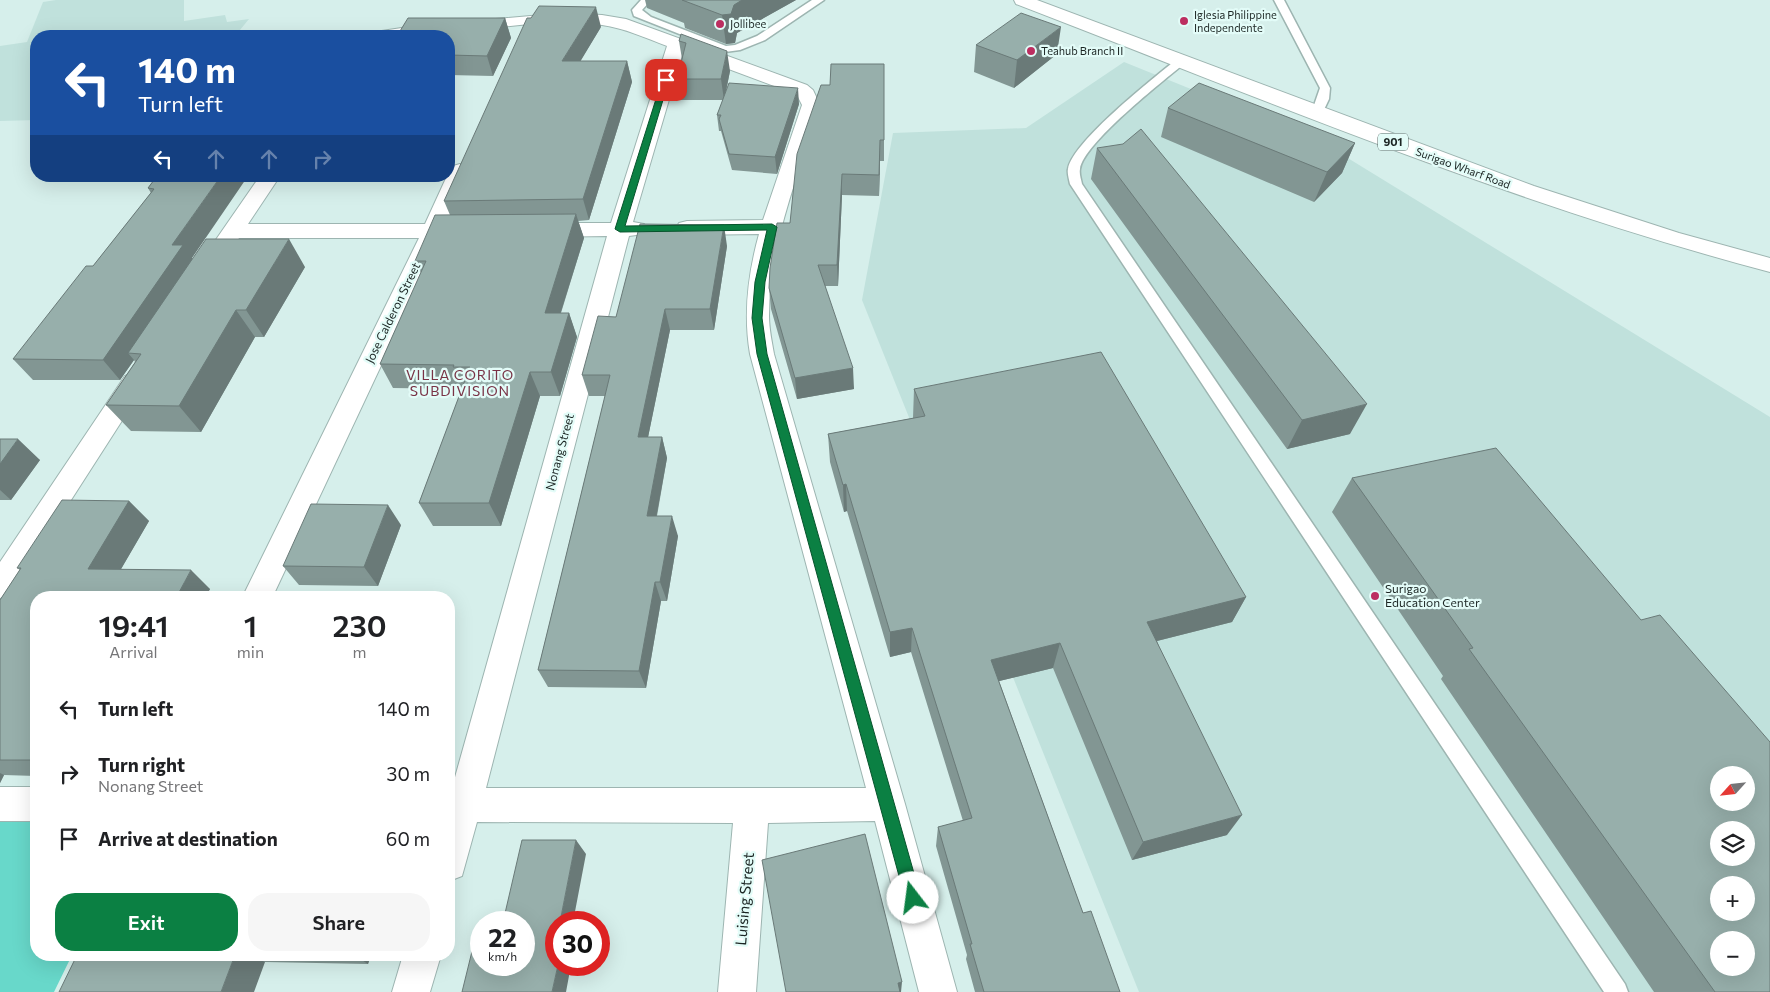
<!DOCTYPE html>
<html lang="en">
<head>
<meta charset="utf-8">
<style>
  :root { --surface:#fff; --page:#f6f6f6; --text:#202124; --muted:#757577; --accent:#0b8043 }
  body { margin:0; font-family:Commissioner,sans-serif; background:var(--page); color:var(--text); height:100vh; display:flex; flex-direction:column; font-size:19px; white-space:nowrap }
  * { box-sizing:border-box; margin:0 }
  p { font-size:16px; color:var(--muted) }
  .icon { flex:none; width:28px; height:28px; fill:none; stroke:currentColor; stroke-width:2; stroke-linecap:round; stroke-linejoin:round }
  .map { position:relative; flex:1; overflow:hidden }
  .side { position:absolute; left:30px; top:591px; width:425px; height:370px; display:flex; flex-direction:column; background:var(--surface); border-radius:20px; box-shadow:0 5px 20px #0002 }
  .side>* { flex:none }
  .guide { position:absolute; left:30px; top:30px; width:425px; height:152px; border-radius:20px; box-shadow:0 5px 20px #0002; background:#1a4fa0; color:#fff; overflow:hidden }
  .needle { width:32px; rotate:243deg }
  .fabs { position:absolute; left:1710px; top:766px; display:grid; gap:10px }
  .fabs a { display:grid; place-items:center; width:45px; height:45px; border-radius:50%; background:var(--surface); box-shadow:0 5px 20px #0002; font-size:25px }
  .speed { position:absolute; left:470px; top:911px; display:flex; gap:10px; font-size:25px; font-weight:700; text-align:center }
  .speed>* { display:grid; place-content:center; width:65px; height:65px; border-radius:50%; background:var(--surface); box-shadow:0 5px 20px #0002; line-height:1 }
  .speed small { font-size:12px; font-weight:400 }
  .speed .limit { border:8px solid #d22; background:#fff; color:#111 }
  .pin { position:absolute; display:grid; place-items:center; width:42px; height:42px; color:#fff; margin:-21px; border-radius:10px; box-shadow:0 2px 8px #0006 }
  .me { position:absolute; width:55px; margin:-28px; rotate:345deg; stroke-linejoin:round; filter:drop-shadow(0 0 4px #0008) }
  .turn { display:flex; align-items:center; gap:18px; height:105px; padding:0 25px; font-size:22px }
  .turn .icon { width:65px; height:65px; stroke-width:2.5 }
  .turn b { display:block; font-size:35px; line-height:42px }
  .lanes { display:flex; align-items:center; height:48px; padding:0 25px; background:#0003; justify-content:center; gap:25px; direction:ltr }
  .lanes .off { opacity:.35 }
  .eta { display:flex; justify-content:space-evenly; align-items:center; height:85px; text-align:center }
  .eta b { font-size:30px; font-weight:600; line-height:35px }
  .cta { display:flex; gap:10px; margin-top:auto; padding:10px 25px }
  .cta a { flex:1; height:58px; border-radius:20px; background:var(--accent); color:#fff; font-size:20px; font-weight:600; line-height:58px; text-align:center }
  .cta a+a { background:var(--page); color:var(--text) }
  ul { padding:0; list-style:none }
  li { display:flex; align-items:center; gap:15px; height:65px; padding:0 25px }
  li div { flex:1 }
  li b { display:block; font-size:19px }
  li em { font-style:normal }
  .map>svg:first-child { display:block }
</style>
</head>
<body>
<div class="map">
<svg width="1770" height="992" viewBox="0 0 1770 992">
  <rect width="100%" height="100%" fill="#d6efeb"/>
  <path fill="#c0e1dc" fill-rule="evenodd" d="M 56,0 L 184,0 L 184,21 L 225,15 L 227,22 L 249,19 L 235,36 L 36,36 L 36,120 L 0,121 L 0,46 L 27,42 L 43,2 Z
    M 1124,62 L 1320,141 L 1770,417 L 1770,992 L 1139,992 L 862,300 L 893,133 L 1026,128 ZM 1719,775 L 1746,775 L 1746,802 L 1719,802 ZM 1719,830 L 1746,830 L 1746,858 L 1719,858 ZM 1719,885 L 1746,885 L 1746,912 L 1719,912 ZM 1719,940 L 1746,940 L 1746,968 L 1719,968 Z"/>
  <path fill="#68d8ca" d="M 0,818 L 36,818 L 36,955 L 72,955 L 54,992 L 0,992 Z"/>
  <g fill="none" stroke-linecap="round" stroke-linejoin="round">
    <defs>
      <path id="service" d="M 641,0 L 651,0 L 642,10 L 651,17 L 726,46 L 735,45 L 757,36 L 812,0 L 824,0 L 765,40 L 740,50 L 725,52 L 634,16 L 632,10 Z
        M 1274,0 L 1284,0 L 1330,88 L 1329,99 L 1321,116 L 1317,117 L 1311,114 L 1320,88 Z
        M 1181,58 L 1186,61 L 1185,63 C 1163,81 1083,144 1080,169 C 1079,174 1081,179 1082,184 L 1625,984 L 1628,992 L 1604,992 L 1070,184 C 1069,179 1067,173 1068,169 C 1073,141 1154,78 1177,59 Z"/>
      <path id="minor" d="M 565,13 L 602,15 L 626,19 L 807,85 L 813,90 L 820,105 C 799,174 769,243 769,316 C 769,329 772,342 774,354 L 905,804 L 957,992 L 919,992 L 875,821 L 768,823 L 756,992 L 718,992 L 733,823 L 477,822 L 462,876 L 449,881 L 449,788 L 452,788 L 607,236 L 544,237 L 536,235 L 533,230 L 536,225 L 544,223 L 611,223 L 667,46 C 646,38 624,28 602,25 C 525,15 449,41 372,36 L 375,32 L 415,26 ZM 683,52 L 793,93 L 798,97 L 802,105 L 763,220 L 687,221 L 679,223 L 676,228 L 679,233 L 687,235 L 759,234 C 748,274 743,313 750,354 L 866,788 L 486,788 L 629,236 L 644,234 L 647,229 L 644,224 L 633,222 Z
        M 460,164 L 467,166 L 470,170 L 447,224 L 457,226 L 460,231 L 457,236 L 441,238 L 272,598 L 242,598 L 419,238 L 239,238 L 234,246 L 226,248 L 218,246 L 215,241 L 260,176 L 280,176 L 248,224 L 425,224 L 447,176 L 449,176 L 453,166 Z
        M 134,373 L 143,376 L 147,382 L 143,388 L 10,595 L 0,598 L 0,562 L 125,376 Z
        M 0,787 L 36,787 L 36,821 L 0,821 Z
        M 403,955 L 441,955 L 430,992 L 392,992 Z"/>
      <path id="primary" d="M 1014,0 L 1037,0 L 1534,186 L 1679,233 L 1770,258 L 1770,272 C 1512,204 1265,100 1016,4 Z"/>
    </defs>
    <use href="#service" stroke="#9db5b1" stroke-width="3"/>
    <use href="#minor" stroke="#9db5b1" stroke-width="2"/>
    <use href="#primary" stroke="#9db5b1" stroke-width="2"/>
    <use href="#service" fill="#fff" fill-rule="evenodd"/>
    <use href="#minor" fill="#fff" fill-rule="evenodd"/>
    <use href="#primary" fill="#fff" fill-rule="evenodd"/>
  </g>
  <path fill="#829693" d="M 645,0 L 796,0 L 737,33 L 735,43 L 726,44 L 685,28 L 684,23 L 647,8 Z
    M 505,18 L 511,38 L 493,76 L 449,75 L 449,36 L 397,36 Z
    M 601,27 L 580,61 L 627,61 L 632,82 L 589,220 L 578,221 L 584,238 L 561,313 L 569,313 L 577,337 L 560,396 L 540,396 L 501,526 L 433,526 L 419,503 L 462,389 L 393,388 L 380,364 L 421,273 L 415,261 L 450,215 L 444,201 Z
    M 681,34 L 730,71 L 726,92 L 799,104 L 777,174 L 732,170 L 721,131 L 719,131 L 717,115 L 723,100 L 680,100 L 677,79 L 682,59 L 679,41 Z
    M 976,45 L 1057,54 L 1014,88 L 974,72 Z
    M 884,64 L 884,161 L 880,161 L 879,196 L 842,195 L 838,286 L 825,286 L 854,389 L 797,399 L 771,309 L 769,288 L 790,223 L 830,85 Z
    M 1168,108 L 1355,143 L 1342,173 L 1314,202 L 1161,137 Z
    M 1097,148 L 1350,434 L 1287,449 L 1091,179 Z
    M 157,176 L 192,259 L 305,267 L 264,337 L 255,337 L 201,432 L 131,431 L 106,405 L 135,362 L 134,360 L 120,380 L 33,380 L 13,359 L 93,266 L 151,193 L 148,188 Z
    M 727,246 L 714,330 L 670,330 L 648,437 L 662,437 L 667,458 L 657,516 L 678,536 L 667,601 L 661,601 L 646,688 L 548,687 L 538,670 L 576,515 L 605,396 L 589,396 L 582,375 L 616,317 Z
    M 914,389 L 1246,597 L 1232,622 L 1157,641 L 1227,835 L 1132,860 L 1053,668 L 999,681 L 1083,913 L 1120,992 L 975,992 L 966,959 L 967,955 L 936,846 L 938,827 L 963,821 L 911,652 L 890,657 L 847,511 L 844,512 L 830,462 L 828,434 L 913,418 Z
    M 0,439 L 40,460 L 11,500 L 0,500 Z
    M 1352,478 L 1641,620 L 1770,992 L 1654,992 L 1441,679 L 1443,676 L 1332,512 Z
    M 129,501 L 149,521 L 121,569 L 210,589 L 205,598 L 36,598 L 36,776 L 4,775 L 0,783 L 0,600 L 20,570 L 17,568 Z
    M 401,525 L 378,586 L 299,585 L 283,566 Z
    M 77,955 L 371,955 L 368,964 L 265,962 Z"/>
  <path fill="#6a7a78" d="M 742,0 L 796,0 L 737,33 L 735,43 L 726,44 L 722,15 L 734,5 Z
    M 596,7 L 601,27 L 568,82 L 562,61 Z
    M 505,18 L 511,38 L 493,76 L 487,56 Z
    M 1061,27 L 1057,54 L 1014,88 L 1017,60 Z
    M 727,51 L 730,71 L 724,100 L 721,79 Z
    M 627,61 L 632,82 L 589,220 L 583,199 Z
    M 798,88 L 799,104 L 777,174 L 775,157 Z
    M 880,140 L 880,161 L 879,196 L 879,175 Z
    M 1355,143 L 1342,173 L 1314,202 L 1327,172 Z
    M 842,174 L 842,195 L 838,286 L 837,265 Z
    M 221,176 L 248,176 L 192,258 L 197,266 L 128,353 L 134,360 L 120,380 L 103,360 L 172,245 Z
    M 576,214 L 584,238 L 553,337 L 545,313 Z
    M 724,225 L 727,246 L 714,330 L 710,309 Z
    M 289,239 L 305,267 L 264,337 L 246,310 Z
    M 665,309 L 670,330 L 644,457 L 638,437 Z
    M 236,310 L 255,337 L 201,432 L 179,406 Z
    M 569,313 L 577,337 L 560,396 L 551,372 Z
    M 853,368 L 854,389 L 797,399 L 795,378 Z
    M 530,372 L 540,396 L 501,526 L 489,503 Z
    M 1367,404 L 1350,434 L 1287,449 L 1302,420 Z
    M 662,437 L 667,458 L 653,535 L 647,516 Z
    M 18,439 L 40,460 L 11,500 L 0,490 L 0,464 Z
    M 846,484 L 847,511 L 844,512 L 843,485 Z
    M 129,501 L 149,521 L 110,588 L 88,569 Z
    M 388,505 L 401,525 L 378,586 L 364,567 Z
    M 672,516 L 678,536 L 667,601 L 660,582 Z
    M 191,570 L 210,589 L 205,598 L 176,598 Z
    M 655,582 L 661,601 L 646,688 L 639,671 Z
    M 1246,597 L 1232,622 L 1137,646 L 1147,622 Z
    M 912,628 L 911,652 L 890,657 L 890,632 Z
    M 1060,643 L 1053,668 L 987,684 L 991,660 Z
    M 0,773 L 4,775 L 0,783 Z
    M 1242,815 L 1227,835 L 1132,860 L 1143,842 Z
    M 576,840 L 586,854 L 573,922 L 560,922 Z
    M 235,955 L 251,955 L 265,962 L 254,992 L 221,992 Z
    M 354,955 L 371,955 L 368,964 Z
    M 558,965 L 571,965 L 566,992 L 552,992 Z
    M 902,982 L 901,992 L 898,992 L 898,983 Z"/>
  <path fill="#97afab" stroke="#6a7a78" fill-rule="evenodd" d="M 682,0 L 742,0 L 734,5 L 731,14 L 722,15 Z
    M 539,6 L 596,7 L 562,61 L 627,61 L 583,199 L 444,201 L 527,18 L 531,18 Z
    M 1021,13 L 1061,27 L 1017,60 L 976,45 Z
    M 408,18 L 505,18 L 487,56 L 449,55 L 449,36 L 363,36 L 364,35 L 397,36 Z
    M 681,34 L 727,51 L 721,79 L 677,79 L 686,43 L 679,41 Z
    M 831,64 L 884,64 L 884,140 L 880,140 L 879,175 L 842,174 L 837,265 L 818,265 L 853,368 L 795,378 L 769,288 L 770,268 L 777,223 L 790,223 L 797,154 L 821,85 L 830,85 Z
    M 729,83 L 798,88 L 775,157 L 729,154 L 719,119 L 721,115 L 717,115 Z
    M 1199,83 L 1355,143 L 1327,172 L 1168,108 Z
    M 1141,129 L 1367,404 L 1302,420 L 1097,148 L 1123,144 Z
    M 157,176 L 221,176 L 172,245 L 183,245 L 103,360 L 13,359 L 86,266 L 93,266 L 154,189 L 148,188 Z
    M 576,214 L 545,313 L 569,313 L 551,372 L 530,372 L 489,503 L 419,503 L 470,367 L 453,367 L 454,365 L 380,364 L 426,261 L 415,261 L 435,215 Z
    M 640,224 L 724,225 L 710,309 L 665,309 L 638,437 L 662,437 L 647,516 L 672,516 L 660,582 L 655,582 L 639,671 L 538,670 L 576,515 L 610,375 L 582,375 L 598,316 L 616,317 Z
    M 206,239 L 289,239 L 246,310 L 236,310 L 179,406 L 106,405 L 141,354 L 128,353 Z
    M 1101,352 L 1246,597 L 1147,622 L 1242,815 L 1143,842 L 1060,643 L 991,660 L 1083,913 L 1091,911 L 1120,992 L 984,992 L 970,944 L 972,944 L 938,827 L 972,818 L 912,628 L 890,632 L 846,484 L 843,485 L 828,434 L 925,416 L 914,389 Z
    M 0,439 L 18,439 L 0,464 Z
    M 1496,448 L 1641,620 L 1660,615 L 1770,742 L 1770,992 L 1715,992 L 1469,649 L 1473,648 L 1352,478 ZM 1719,775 L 1746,775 L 1746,802 L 1719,802 ZM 1719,830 L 1746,830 L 1746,858 L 1719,858 ZM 1719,885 L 1746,885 L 1746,912 L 1719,912 ZM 1719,940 L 1746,940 L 1746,968 L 1719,968 Z
    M 62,500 L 129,501 L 88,569 L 191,570 L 176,598 L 36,598 L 36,760 L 0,760 L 0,600 L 21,568 L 17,568 Z
    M 311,504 L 388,505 L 364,567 L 283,566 Z
    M 865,834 L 902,982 L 898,983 L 900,992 L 786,992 L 762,860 Z
    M 522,840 L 576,840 L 560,922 L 556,922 L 556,965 L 558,965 L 552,992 L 462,992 L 476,935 L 481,935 L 481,965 L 524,965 L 524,922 L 503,922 Z
    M 77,955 L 235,955 L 221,992 L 59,992 Z"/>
  <path fill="#0b8043" stroke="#07532c" d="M 666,78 L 669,80 L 625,226 L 772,224 L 777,227 L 765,282 L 762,318 L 767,354 L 921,898 L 918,903 L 913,905 L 908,903 L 905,898 L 757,354 L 752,318 L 755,282 L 767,230 L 620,232 L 615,229 L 662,80 Z"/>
  <g fill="#bc2e60" stroke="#e3fcf8" stroke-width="2">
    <circle cx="1184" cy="21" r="5"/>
    <circle cx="720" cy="24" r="5"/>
    <circle cx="1031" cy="51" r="5"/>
    <circle cx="1375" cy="596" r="5"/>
  </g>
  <g text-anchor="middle" stroke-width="4.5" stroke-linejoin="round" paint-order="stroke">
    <g font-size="11" fill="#1c2624" stroke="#e3fcf8" text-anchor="start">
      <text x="1194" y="19">Iglesia Philippine<tspan x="1194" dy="13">Independente</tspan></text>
      <text x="730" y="28">Jollibee</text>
      <text x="1041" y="55">Teahub Branch II</text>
    </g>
    <rect fill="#e3fcf8" stroke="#586664" stroke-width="1" x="1378" y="133.5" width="30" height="17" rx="4"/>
    <g font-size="11" font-weight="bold" fill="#1c2624">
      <text x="1393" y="146">901</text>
    </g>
    <g font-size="11" fill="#1c2624" stroke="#e3fcf8">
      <text transform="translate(1463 168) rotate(20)" y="4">Surigao Wharf Road</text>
    </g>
    <g font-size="12" fill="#1c2624" stroke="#e3fcf8">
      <text transform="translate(393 313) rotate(-64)" y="4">Jose Calderon Street</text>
      <text transform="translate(560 452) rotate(-75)" y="4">Nonang Street</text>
    </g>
    <g font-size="12" fill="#1c2624" stroke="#e3fcf8" text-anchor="start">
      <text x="1385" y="593">Surigao<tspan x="1385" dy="14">Education Center</tspan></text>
    </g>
    <g font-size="14" letter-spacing="1" fill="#793346" stroke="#e3fcf8">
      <text x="460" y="380">VILLA CORITO<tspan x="460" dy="16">SUBDIVISION</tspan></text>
    </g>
    <g font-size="15" fill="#1c2624" stroke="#e3fcf8">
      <text transform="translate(745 899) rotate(-85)" y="5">Luising Street</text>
    </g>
  </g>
</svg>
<div class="fabs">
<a><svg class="needle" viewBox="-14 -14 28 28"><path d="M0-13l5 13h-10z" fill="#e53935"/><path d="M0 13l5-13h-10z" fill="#757577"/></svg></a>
<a><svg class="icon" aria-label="layers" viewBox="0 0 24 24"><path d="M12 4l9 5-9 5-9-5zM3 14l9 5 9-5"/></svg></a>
<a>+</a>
<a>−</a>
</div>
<div class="speed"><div>22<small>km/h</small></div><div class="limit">30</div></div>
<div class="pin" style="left:666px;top:80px;background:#d93025"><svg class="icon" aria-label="arrive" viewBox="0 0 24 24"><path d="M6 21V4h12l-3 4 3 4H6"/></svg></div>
<svg class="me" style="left:913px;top:898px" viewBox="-20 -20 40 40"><circle r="19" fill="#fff"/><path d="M0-13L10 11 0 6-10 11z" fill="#0b8043"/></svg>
<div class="guide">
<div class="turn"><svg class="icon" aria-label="left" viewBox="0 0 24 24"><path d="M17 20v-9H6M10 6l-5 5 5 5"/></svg><div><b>140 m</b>Turn left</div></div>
<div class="lanes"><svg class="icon" aria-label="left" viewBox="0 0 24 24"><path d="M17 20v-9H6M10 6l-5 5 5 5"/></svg><svg class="icon off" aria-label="ahead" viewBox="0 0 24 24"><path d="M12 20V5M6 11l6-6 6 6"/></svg><svg class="icon off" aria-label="ahead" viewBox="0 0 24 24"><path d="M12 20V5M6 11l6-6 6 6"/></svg><svg class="icon off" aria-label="right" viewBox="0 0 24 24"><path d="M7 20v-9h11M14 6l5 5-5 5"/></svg></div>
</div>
<section class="side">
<div class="eta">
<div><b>19:41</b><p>Arrival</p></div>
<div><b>1</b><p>min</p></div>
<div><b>230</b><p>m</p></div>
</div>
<ul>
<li><svg class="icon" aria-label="left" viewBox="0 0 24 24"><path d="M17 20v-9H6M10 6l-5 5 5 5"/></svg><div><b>Turn left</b></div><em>140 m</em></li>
<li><svg class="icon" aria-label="right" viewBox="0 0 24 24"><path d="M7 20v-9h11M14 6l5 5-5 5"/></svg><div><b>Turn right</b><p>Nonang Street</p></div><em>30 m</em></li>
<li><svg class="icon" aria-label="arrive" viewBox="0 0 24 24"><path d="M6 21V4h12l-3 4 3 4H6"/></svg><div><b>Arrive at destination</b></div><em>60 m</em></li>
</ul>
<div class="cta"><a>Exit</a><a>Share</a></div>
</section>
</div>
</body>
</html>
